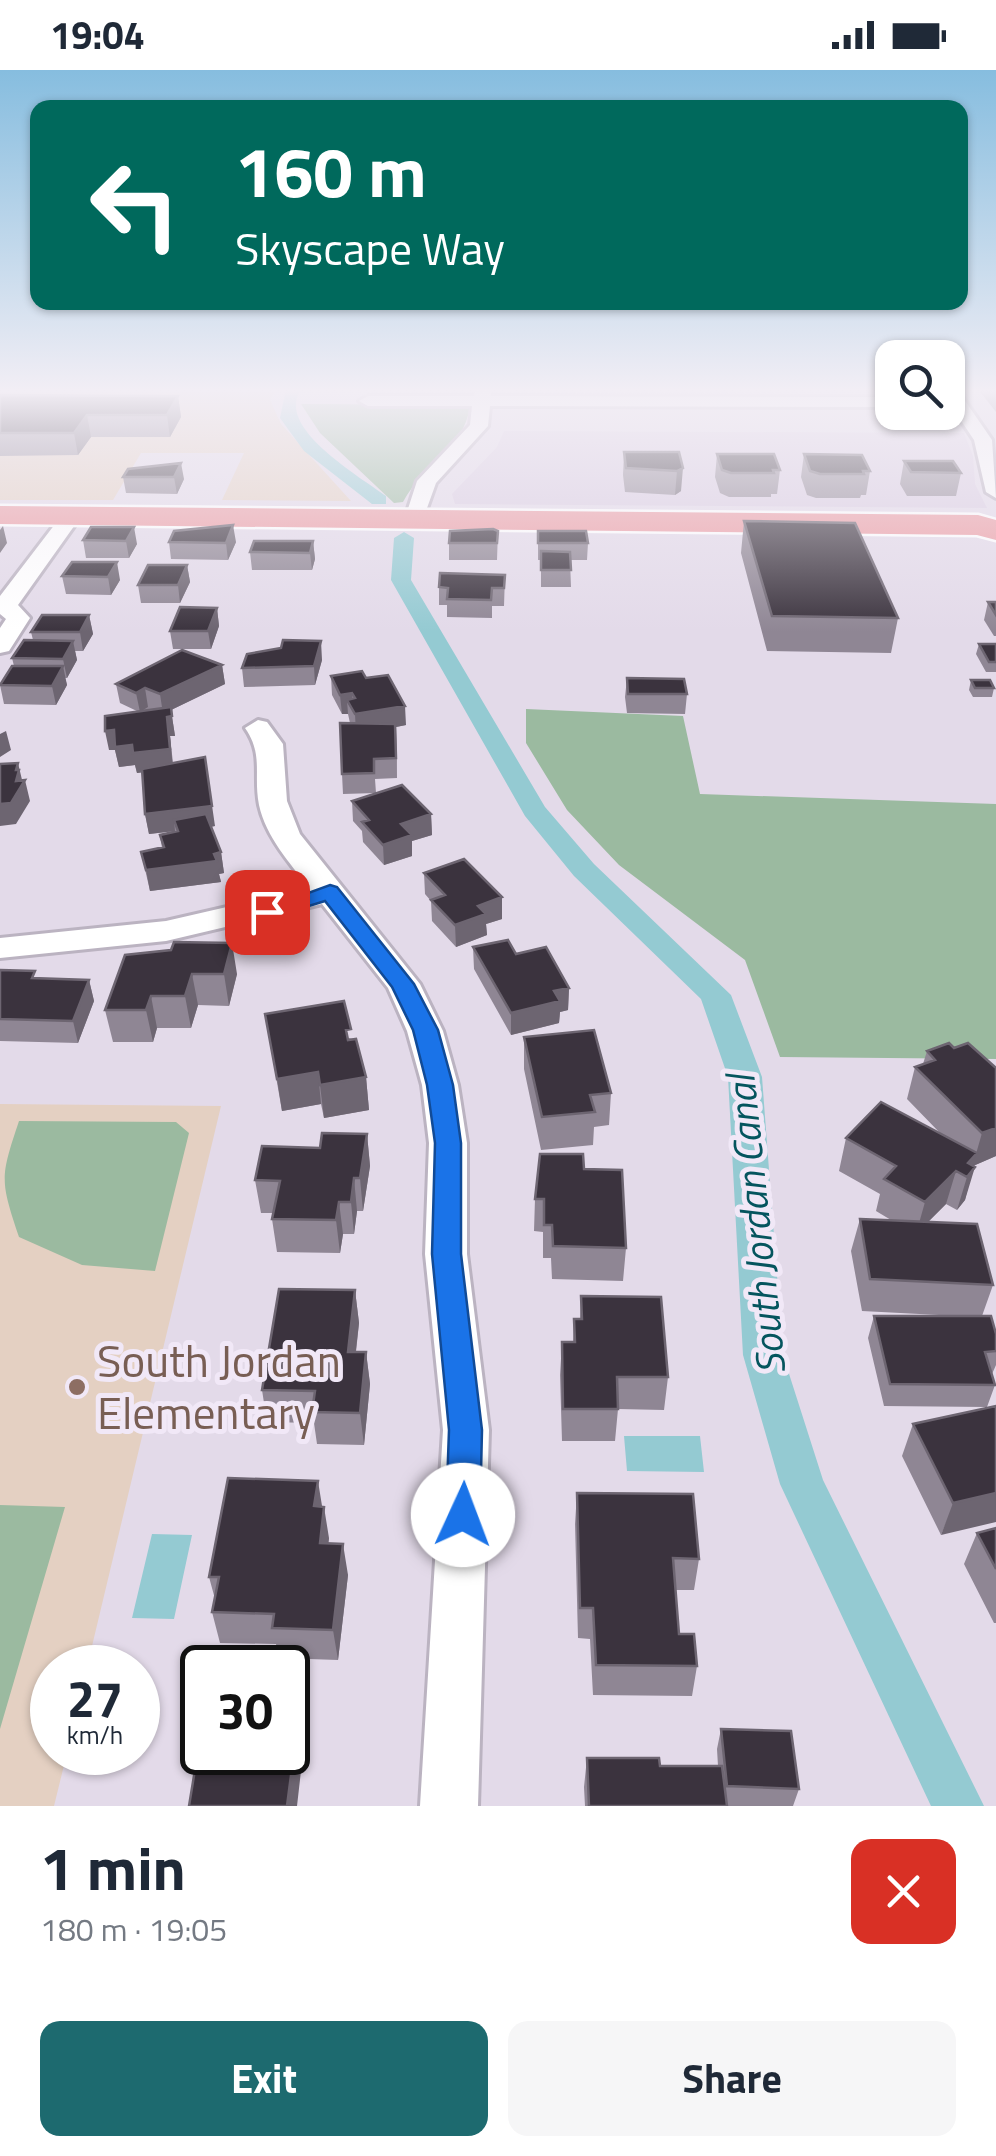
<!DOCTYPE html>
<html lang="en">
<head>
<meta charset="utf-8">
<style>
  :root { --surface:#fff; --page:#f6f6f7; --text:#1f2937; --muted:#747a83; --accent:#1d6a6f }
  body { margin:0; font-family:"Titillium Web",sans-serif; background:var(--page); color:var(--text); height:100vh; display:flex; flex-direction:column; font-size:38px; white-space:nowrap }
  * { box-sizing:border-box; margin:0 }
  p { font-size:32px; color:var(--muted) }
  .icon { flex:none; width:55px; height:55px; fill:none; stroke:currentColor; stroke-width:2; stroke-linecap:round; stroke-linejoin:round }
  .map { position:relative; height:1736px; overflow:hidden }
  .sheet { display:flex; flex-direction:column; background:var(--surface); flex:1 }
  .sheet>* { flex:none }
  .guide { position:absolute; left:30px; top:30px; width:938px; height:210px; border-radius:20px; box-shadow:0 2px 8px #0004; background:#00695c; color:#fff; overflow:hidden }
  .controls { position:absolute; left:875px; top:270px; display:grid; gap:20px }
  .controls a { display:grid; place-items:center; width:90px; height:90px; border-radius:20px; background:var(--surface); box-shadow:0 2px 8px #0004; font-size:50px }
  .speed { position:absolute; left:30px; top:1575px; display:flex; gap:20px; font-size:50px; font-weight:700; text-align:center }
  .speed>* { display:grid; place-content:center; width:130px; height:130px; border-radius:50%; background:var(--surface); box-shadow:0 2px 8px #0004; line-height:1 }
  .speed small { font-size:25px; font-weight:400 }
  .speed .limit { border:5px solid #111; border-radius:15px; background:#fff; color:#111 }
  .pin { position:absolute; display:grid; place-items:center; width:85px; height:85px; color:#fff; margin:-42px; border-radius:20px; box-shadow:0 5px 15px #0006 }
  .me { position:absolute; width:110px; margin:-55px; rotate:2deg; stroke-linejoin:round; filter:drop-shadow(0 0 8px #0008) }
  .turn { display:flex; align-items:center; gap:35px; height:210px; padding:0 40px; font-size:45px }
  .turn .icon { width:130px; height:130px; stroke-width:2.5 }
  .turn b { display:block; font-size:70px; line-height:85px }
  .round { display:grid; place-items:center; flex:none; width:105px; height:105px; border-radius:20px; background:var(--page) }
  .summary { display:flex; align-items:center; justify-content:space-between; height:170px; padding:0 40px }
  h1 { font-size:60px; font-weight:700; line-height:75px }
  .action { display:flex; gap:20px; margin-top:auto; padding:20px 40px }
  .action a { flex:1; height:115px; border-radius:20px; background:var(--accent); color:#fff; font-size:40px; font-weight:700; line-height:115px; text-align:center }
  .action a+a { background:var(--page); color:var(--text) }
  .status { display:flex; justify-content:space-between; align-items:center; height:70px; padding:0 50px; background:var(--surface); direction:ltr }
  .status svg { height:28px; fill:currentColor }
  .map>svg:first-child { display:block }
</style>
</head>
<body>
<div class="status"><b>19:04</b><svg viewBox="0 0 49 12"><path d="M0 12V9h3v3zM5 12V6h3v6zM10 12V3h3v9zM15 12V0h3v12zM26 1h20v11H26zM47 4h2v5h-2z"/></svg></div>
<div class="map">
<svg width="996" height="1736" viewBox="0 0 996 1736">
  <rect width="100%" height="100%" fill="#e3dae9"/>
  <path fill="#dacde2" d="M 504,361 L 964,363 L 973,386 L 975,414 L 987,438 L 455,434 L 452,424 L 497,377 Z"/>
  <path fill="#e4d0c2" d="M 0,319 L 277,319 L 270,330 L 281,354 L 351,431 L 222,430 L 244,383 L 141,383 L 113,430 L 0,430 Z
    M 0,1034 L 221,1036 L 87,1597 L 52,1598 L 52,1682 L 67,1683 L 54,1736 L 0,1736 Z"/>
  <path fill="#9bbaa0" d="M 301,334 L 465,335 L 470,336 C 463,382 424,393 403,432 L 394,433 L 320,363 Z
    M 526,639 L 683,646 L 700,724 L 996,734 L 996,989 L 780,987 L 745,890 L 619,795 L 567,740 L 526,673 Z
    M 19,1051 L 176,1052 L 189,1063 L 155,1201 L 82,1195 L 19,1167 C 0,1110 0,1108 19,1051 Z
    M 0,1435 L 65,1437 L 0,1659 Z"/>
  <path fill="#94cad2" d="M 624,1366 L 700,1366 L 704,1402 L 627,1401 Z
    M 152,1464 L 192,1465 L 174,1549 L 132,1548 Z"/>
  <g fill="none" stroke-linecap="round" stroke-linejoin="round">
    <path fill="#94cad2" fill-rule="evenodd" d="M 286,319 L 302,319 C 272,356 361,407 386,426 L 386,434 L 372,434 L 304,381 L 280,348 Z
      M 404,462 L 414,468 L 411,510 L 545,737 L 594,794 L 731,925 L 762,1007 L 783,1285 L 823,1410 L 984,1736 L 931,1736 L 780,1414 L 743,1285 L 728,1007 L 701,929 L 574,806 L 525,746 L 391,510 L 394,468 Z"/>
    <defs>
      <path id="street" d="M 475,319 L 491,319 L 491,326 L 892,327 L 892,337 L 490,336 L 488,356 L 436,413 L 422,452 L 408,452 L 405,448 L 417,411 L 470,355 L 472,336 L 368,336 L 359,331 L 368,326 L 474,326 Z
        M 948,319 L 957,319 L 992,370 L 996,428 L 986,422 L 974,370 L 948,331 Z
        M 72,439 L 82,445 L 18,535 L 30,548 L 9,581 L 0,583 L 0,558 L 6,549 L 0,544 L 0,526 L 65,441 Z
        M 258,650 L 267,652 L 283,674 L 287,731 L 300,764 L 420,914 L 443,961 L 458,1015 L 467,1073 L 467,1184 L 489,1360 L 478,1736 L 420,1736 L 443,1360 L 425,1184 L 429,1073 L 422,1015 L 407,961 L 388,918 L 322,834 L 166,871 L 0,888 L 0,868 L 166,851 L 309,818 C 290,793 266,767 259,735 C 253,705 264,685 245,658 Z"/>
      <path id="primary" d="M 0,436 L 978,445 L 996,450 L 996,470 L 977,465 L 0,454 Z"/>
    </defs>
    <use href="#street" stroke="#bbb3c1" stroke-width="6"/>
    <use href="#primary" stroke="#fff" stroke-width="5"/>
    <use href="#street" fill="#fff" fill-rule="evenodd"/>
    <use href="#primary" fill="#ec9da4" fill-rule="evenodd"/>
  </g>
  <path fill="#8f8694" d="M 978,319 L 996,319 L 996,342 Z
    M 0,325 L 178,326 L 181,347 L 170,367 L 91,367 L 78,385 L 0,386 Z
    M 624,382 L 679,382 L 681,421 L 675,425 L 625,422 L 623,405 Z
    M 717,384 L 780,400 L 777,424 L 771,424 L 771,427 L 729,427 L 720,423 L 715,407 Z
    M 804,384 L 870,401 L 866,425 L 861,425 L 860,428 L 816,428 L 807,425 L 801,407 Z
    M 904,391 L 961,403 L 956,426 L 907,426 L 900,414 Z
    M 128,399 L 184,409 L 177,424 L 126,423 L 123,407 Z
    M 744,451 L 898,548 L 891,583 L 767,581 L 741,483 Z
    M 91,457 L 137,474 L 129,488 L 86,488 L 83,470 Z
    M 498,461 L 497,490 L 449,490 L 449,473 Z
    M 538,461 L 588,473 L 587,490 L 570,490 L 571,517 L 541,517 L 541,490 L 538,490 Z
    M 313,471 L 315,489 L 312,500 L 252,500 L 250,482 Z
    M 169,472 L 236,472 L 228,490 L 171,489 Z
    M 72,492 L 120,510 L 111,525 L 66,524 L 62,506 Z
    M 187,495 L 190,512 L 180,533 L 141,533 L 138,515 Z
    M 505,505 L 504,536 L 492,536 L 492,548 L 447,547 L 447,535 L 439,535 L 439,517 Z
    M 988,532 L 996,532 L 996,566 L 994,566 L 984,550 Z
    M 217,538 L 219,556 L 211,579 L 173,579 L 170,561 Z
    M 89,545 L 93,564 L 83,581 L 75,581 L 77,590 L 67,608 L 65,608 L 67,615 L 56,635 L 4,634 L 0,615 L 14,596 L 12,588 L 33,570 L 31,562 Z
    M 979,574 L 996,574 L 996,602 L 986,602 L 976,584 Z
    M 322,590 L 315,615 L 244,617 L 242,598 Z
    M 222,595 L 225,614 L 171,640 L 175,666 L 170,666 L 173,693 L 215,756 L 211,757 L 221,782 L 224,803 L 219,804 L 221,812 L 150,821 L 141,782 L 162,778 L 160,765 L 175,761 L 149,764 L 145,744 L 142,702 L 137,703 L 135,695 L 119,697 L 115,680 L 109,680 L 139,642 L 120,633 L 116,614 Z
    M 331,606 L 366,608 L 406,655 L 396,657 L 397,708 L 375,709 L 376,723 L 343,724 L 342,704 L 350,653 L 348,644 L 342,644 L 332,625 Z
    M 627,608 L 687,624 L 685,644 L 627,643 L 625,627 Z
    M 971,610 L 994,618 L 992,627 L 973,627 L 969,620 Z
    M 352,731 L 431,744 L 432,765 L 412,771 L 412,786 L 384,795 L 363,772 L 362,761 L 353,751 Z
    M 424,803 L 502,827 L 502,849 L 486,854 L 487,865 L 456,877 L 432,851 L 431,831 L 425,824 Z
    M 473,877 L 516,884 L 569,918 L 568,940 L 560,942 L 559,953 L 511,965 L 474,899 Z
    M 125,885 L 237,904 L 229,936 L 198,935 L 191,958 L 157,958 L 153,972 L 113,972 L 105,940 Z
    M 0,900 L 37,908 L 89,910 L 94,931 L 78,973 L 0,971 Z
    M 265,944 L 352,969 L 366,1007 L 369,1040 L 324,1048 L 321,1034 L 282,1041 Z
    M 524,967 L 611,1023 L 609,1055 L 594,1057 L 593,1075 L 541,1080 L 524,999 Z
    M 954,978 L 996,998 L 996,1086 L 973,1096 L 965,1130 L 957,1140 L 946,1134 L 928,1152 L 993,1215 L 982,1246 L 996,1264 L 996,1295 L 992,1304 L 995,1315 L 987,1337 L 884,1336 L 868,1268 L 874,1246 L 958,1246 L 862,1241 L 851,1181 L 860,1149 L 891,1150 L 876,1141 L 880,1124 L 839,1101 L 846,1068 L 940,1063 L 907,1029 L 915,997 L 923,994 L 927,981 Z
    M 367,1064 L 370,1096 L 363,1141 L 357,1141 L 354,1164 L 343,1164 L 340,1183 L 277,1182 L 272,1149 L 273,1143 L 261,1143 L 255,1110 L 320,1078 Z
    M 584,1099 L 626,1178 L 623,1211 L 552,1209 L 551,1188 L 543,1188 L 543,1162 L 534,1161 L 535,1129 Z
    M 355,1220 L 359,1253 L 356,1282 L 366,1282 L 370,1314 L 364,1375 L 317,1374 L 314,1353 L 267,1352 L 262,1320 Z
    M 581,1226 L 668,1307 L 664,1340 L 618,1339 L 615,1371 L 562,1371 L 560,1305 L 562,1272 L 573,1272 L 574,1249 L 580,1249 Z
    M 996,1336 L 941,1465 L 902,1386 L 913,1354 Z
    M 577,1423 L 699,1489 L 694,1520 L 676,1520 L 679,1564 L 697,1596 L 692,1626 L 593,1625 L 590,1569 L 578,1568 L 575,1454 Z
    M 996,1458 L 996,1553 L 994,1553 L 964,1494 L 977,1463 Z
    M 329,1468 L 328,1473 L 348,1505 L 338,1590 L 279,1588 L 276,1574 L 220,1573 L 212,1542 L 215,1529 L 209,1507 Z
    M 721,1659 L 799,1719 L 793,1736 L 585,1736 L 584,1717 L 587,1688 L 660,1696 L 718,1696 L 717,1679 Z"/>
  <path fill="#6d6571" d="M 178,326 L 181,347 L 170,367 L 167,345 Z
    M 87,345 L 91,367 L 78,385 L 74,363 Z
    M 181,393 L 184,409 L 177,424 L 174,407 Z
    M 683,398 L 681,421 L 675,425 L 677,401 Z
    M 233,455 L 236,472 L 228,490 L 226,473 Z
    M 3,456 L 7,473 L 0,483 L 0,460 Z
    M 134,457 L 137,474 L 129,488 L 126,471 Z
    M 313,471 L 315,489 L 312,500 L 310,483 Z
    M 117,492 L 120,510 L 111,525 L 108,507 Z
    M 187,495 L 190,512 L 180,533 L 178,515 Z
    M 217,538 L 219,556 L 211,579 L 208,561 Z
    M 89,545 L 93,564 L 83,581 L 80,562 Z
    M 73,571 L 77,590 L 67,608 L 63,589 Z
    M 321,571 L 322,590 L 315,615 L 314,596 Z
    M 222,595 L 225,614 L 171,640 L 175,666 L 170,666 L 173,699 L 137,703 L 135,695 L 119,697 L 115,680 L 109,680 L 105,661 L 163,644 L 160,624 Z
    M 63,596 L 67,615 L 56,635 L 52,616 Z
    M 145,618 L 148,637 L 140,642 L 136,623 Z
    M 352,623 L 354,643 L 347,630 L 348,644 L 342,644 L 340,625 Z
    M 405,636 L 406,655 L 396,657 L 397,708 L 395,657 L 356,664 L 355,644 Z
    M 6,661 L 11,680 L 0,687 L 0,664 Z
    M 205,687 L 215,756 L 177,761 L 174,750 L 175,761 L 149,764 L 145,744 Z
    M 18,693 L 23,714 L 25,710 L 30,731 L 16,754 L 0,756 L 0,734 Z
    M 431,744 L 432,765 L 412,771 L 412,786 L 384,795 L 383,775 L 401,754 Z
    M 221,782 L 224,803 L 219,804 L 221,812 L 150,821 L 146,800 Z
    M 502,827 L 502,849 L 486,854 L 487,865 L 456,877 L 455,855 L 478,836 Z
    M 232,873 L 237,904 L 229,936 L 224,904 Z
    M 192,904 L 198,935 L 191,958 L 185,926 Z
    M 89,910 L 94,931 L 78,973 L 73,951 Z
    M 569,918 L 568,940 L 560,942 L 559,953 L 511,965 L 511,943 L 554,921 Z
    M 151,926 L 157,958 L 153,972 L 146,940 Z
    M 318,1002 L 321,1034 L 282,1041 L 277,1009 Z
    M 366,1007 L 369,1040 L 324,1048 L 320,1015 Z
    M 996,1058 L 996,1086 L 973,1096 L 975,1097 L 965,1130 L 957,1140 L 967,1107 L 968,1093 L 976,1084 L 982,1063 Z
    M 367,1064 L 370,1096 L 363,1141 L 360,1108 Z
    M 956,1101 L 946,1134 L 916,1164 L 925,1132 Z
    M 354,1108 L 357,1141 L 354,1164 L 351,1132 Z
    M 339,1132 L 343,1164 L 340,1183 L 336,1150 Z
    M 355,1220 L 359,1253 L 352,1314 L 348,1282 Z
    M 366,1282 L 370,1314 L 364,1375 L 360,1343 Z
    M 318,1411 L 323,1442 L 314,1436 Z
    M 996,1423 L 996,1452 L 941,1465 L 953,1433 Z
    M 324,1437 L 329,1468 L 325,1504 L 320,1473 Z
    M 343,1474 L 348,1505 L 338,1590 L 333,1560 Z
    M 301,1628 L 306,1657 L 297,1736 L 287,1736 Z"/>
  <path fill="#3b333e" stroke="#6d6571" stroke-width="2.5" d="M 0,325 L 178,326 L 167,345 L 87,345 L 74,363 L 0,363 Z
    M 624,382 L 679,382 L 683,398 L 677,401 L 626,398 Z
    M 717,384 L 774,384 L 780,400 L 773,400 L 774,403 L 731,403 L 722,400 Z
    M 804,384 L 862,385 L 870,401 L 863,401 L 864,404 L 820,404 L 810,401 Z
    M 904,391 L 953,391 L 961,403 L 911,402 Z
    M 181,393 L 174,407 L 123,407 L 128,399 Z
    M 744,451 L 855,453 L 898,548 L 772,546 Z
    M 233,455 L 226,473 L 169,472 L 174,461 Z
    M 91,457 L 134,457 L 126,471 L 83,470 Z
    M 493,459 L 498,461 L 497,473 L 449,473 L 450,461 Z
    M 538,461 L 586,461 L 588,473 L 538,473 Z
    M 254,471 L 313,471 L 310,483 L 250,482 Z
    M 541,481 L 570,482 L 571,500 L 541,500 Z
    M 72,492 L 117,492 L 108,507 L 62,506 Z
    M 148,495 L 187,495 L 178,515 L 138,515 Z
    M 440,503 L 505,505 L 504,518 L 492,518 L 491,530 L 447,529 L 448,518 L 439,517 Z
    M 988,532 L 996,532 L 996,545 Z
    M 180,537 L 217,538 L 208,561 L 170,561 Z
    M 42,545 L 89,545 L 80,562 L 31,562 Z
    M 24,570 L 73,571 L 63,589 L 12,588 Z
    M 283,570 L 321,571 L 314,596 L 242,598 L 247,584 L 281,578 Z
    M 979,574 L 996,574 L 996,592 L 989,592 Z
    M 182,580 L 222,595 L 160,624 L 145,618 L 136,623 L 116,614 Z
    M 12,596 L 63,596 L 52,616 L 0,615 Z
    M 362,601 L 366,608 L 388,605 L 405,636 L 355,644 L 347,630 L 355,628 L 352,623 L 340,625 L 331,606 Z
    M 627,608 L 684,609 L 687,624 L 628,624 Z
    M 971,610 L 990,610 L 994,618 L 975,618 Z
    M 171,637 L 172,646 L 167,647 L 170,679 L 133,683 L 132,675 L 115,677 L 114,660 L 105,661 L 105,646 Z
    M 340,653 L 395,654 L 396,688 L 374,689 L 374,703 L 342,704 Z
    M 205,687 L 212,736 L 145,744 L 142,699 Z
    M 18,693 L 16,700 L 19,700 L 16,711 L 25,710 L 11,733 L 0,734 L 0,694 Z
    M 402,715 L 431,744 L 401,754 L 412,765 L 383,775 L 362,752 L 369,750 L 352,731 Z
    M 206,744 L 221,782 L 214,784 L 217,791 L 146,800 L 141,782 L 164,777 L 160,765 L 178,761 L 174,750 Z
    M 464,789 L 502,827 L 478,836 L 486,844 L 455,855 L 431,830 L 445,825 L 424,803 Z
    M 508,870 L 516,884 L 546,877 L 569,918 L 554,921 L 560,931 L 511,943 L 473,877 Z
    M 174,872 L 232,873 L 224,904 L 192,904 L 185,926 L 151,926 L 146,940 L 105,940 L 125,885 L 171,880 Z
    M 0,900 L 35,901 L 32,908 L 89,910 L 73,951 L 0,949 Z
    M 344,931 L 351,959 L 346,960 L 348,970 L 356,969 L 366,1007 L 320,1015 L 318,1002 L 277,1009 L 265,944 Z
    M 594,960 L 611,1023 L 590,1025 L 595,1042 L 542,1047 L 524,967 Z
    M 949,973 L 954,978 L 968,973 L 996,998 L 996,1058 L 982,1063 L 915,997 L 935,990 L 927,981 Z
    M 881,1032 L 977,1083 L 968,1093 L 975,1097 L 967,1107 L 956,1101 L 925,1132 L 884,1109 L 896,1096 L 846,1068 Z
    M 322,1063 L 367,1064 L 360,1108 L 354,1108 L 351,1132 L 339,1132 L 336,1150 L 272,1149 L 280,1111 L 255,1110 L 262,1076 L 320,1078 Z
    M 540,1084 L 583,1084 L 584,1099 L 622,1100 L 626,1178 L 553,1176 L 552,1155 L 544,1155 L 544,1129 L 535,1129 Z
    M 860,1149 L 977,1154 L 993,1215 L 870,1209 Z
    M 279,1219 L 355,1220 L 348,1282 L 366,1282 L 360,1343 L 312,1342 L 315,1321 L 262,1320 Z
    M 581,1226 L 661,1227 L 668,1307 L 617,1307 L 618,1339 L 563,1339 L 562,1272 L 575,1272 L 574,1249 L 582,1249 Z
    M 874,1246 L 991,1246 L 996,1264 L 996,1281 L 985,1282 L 995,1315 L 890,1314 Z
    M 996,1336 L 996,1423 L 953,1433 L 913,1354 Z
    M 228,1408 L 318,1411 L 314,1436 L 324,1437 L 320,1473 L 343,1474 L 333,1560 L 272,1558 L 274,1544 L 212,1542 L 219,1507 L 209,1507 Z
    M 577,1423 L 693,1424 L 699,1489 L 673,1488 L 679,1564 L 694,1564 L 697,1596 L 596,1595 L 593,1538 L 580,1538 Z
    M 996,1458 L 996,1499 L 977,1463 Z
    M 288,1628 L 301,1628 L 287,1736 L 189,1736 L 202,1657 L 202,1682 L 288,1682 Z
    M 721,1659 L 791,1661 L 799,1719 L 727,1716 Z
    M 587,1688 L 659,1688 L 660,1696 L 722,1696 L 727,1736 L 589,1736 Z"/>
  <linearGradient id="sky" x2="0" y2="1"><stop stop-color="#86bddf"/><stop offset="0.57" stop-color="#f2eef5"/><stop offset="1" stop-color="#f2eef5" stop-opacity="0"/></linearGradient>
  <rect width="996" height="562" fill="url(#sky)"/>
  <path fill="#1a73e8" stroke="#114b97" stroke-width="2.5" d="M 330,815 L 337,817 L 414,914 L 438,960 L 453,1015 L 461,1073 L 461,1184 L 482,1360 L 480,1445 L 475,1456 L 463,1461 L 451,1456 L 446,1445 L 449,1360 L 432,1184 L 435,1073 L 427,1015 L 413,960 L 392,917 L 325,831 L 267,849 L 256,842 Z"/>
  <circle fill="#8d6e63" stroke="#f1e8f7" stroke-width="4" cx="77" cy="1317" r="10"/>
  <g text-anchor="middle" stroke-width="10" stroke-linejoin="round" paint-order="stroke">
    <g font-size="40" font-style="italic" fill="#05555e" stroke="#f1e8f7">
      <text transform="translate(756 1155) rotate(-96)" y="14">South Jordan Canal</text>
    </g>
    <g font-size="45" fill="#785e54" stroke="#f1e8f7" text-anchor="start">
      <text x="97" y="1307">South Jordan<tspan x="97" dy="52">Elementary</tspan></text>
    </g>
  </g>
</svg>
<div class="controls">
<a><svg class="icon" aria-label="search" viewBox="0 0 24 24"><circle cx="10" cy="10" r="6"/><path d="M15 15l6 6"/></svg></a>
</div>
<div class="speed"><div>27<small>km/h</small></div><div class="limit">30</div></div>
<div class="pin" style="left:267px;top:842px;background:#d93025"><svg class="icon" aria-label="arrive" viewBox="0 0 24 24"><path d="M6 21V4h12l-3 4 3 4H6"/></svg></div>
<svg class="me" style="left:463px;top:1445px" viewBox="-20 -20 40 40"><circle r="19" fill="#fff"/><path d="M0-13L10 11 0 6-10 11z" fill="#1a73e8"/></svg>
<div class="guide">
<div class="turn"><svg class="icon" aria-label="left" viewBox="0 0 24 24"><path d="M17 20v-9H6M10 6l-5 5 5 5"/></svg><div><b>160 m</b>Skyscape Way</div></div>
</div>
</div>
<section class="sheet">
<div class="summary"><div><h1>1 min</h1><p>180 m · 19:05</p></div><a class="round" style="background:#d93025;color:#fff"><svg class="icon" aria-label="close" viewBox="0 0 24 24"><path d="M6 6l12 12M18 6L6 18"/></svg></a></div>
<div class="action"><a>Exit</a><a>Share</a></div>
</section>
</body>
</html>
